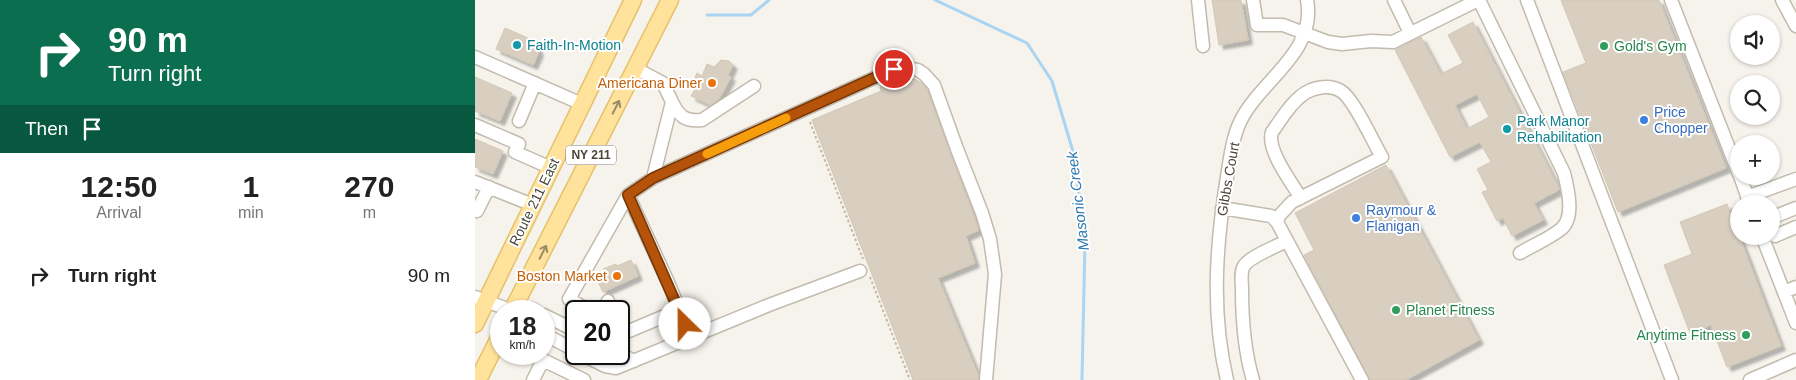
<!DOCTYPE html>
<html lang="en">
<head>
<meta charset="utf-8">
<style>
  :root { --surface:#fff; --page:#f2f2f2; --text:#222; --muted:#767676 }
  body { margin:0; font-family:Helvetica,sans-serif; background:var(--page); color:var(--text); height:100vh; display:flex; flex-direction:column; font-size:19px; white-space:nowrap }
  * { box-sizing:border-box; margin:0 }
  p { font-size:16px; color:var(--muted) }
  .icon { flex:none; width:28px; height:28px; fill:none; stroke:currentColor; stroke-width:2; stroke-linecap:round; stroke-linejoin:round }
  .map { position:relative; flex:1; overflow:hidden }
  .panel { display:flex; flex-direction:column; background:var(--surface); width:475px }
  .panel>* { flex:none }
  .guide { background:#0b6e4f; color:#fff; overflow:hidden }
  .fabs { position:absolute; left:1255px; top:15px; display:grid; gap:10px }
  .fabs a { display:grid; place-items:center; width:50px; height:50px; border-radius:50%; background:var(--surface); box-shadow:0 1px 4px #0004; font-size:25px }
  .speed { position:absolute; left:15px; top:300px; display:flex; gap:10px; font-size:25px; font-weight:700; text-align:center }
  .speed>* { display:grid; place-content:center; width:65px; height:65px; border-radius:50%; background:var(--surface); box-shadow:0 1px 4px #0004; line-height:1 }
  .speed small { font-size:12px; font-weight:400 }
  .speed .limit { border:2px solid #111; border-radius:8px; background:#fff; color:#111 }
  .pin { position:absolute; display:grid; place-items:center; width:42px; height:42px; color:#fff; margin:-21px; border:2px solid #fff; border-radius:50%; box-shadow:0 1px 5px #0007 }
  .me { position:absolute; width:55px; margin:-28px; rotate:337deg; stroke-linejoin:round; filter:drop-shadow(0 0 4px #0008) }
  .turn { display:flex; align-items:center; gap:18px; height:105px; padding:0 25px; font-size:22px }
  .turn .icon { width:65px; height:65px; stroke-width:2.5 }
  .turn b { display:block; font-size:35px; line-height:42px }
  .then { display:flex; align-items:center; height:48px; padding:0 25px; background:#0003; gap:10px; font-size:19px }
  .eta { display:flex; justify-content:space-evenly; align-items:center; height:85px; text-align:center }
  .eta b { font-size:30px; font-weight:600; line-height:35px }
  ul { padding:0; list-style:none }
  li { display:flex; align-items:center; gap:15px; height:75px; padding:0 25px }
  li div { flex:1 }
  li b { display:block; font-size:19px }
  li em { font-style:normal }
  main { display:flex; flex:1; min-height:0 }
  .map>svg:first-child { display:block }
</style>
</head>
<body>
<main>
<section class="panel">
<div class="guide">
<div class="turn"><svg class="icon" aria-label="right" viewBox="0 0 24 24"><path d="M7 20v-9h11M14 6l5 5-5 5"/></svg><div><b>90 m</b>Turn right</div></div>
<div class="then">Then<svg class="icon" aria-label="arrive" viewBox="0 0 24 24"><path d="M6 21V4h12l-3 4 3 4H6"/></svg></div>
</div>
<div class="eta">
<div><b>12:50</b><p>Arrival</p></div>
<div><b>1</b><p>min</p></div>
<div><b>270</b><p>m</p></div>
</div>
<ul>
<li><svg class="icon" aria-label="right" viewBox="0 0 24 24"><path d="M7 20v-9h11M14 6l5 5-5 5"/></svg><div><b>Turn right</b></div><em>90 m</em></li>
</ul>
</section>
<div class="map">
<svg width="1321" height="380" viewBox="0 0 1321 380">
  <defs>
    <filter id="shadow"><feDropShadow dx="4.5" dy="4.5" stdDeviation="1" flood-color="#0004"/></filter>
  </defs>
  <rect width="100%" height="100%" fill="#f6f3ec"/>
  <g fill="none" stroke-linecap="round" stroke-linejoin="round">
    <path stroke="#a9d4f2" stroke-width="3" d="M 460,0 L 552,43 L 577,81 L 599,155 L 610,242 L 607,380
      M 232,15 L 276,15 L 294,0"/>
  </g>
  <path fill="#d8cfc1" stroke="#d3c7b4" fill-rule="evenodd" filter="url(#shadow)" d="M 737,0 L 766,0 L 773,40 L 744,45 Z
    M 1086,0 L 1184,0 L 1251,168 L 1143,212 L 1088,72 L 1111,63 Z
    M 998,22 L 1084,188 L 1084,190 L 1059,203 L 1068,220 L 1037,236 L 1028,218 L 1022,221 L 1007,192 L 1013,190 L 1002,169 L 1016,162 L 1005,142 L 975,157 L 920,50 L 946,37 L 966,74 L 988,63 L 973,35 ZM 1002,94 L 1014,117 L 992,129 L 980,105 Z
    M 30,28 L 60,41 L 64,52 L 58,65 L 21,49 Z
    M 246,60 L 254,61 L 258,65 L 253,75 L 256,77 L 244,99 L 235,105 L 216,96 L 223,84 L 218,82 L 222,73 L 227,76 L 232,64 L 239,67 Z
    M 429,75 L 436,77 L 445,82 L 451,88 L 504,230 L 491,236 L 500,263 L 463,278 L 503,375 L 503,380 L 438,380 L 337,120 L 406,91 L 405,84 Z
    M 0,77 L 37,93 L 25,121 L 0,111 Z
    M 0,139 L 28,151 L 18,174 L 0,167 Z
    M 911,165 L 1004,340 L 931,380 L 895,380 L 829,255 L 839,250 L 820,213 Z
    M 1252,204 L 1306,346 L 1252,367 L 1236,325 L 1215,333 L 1189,265 L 1217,254 L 1205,222 Z
    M 156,260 L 163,276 L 128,292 L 121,277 L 130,273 L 128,269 L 141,264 L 142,266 Z"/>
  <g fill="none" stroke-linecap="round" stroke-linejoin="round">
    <defs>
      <path id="minor" d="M 723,0 L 728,46
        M 778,0 L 782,25 L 808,25 L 853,42 L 867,44 L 896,41 L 918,42 L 1003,0
        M 919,0 L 935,33
        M 1004,0 L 1089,173 C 1093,189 1100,218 1086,229 C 1074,239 1058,245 1045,253
        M 1052,0 L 1197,380
        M 1196,0 L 1264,174
        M 1307,0 L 1321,26
        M 0,57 L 107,104
        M 160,68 L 188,83 L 197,102 L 178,178
        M 197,102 C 204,116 210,122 227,120 L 279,86
        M 44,121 L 60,83
        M 0,125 L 44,144 L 40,152 L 76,168
        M 1265,176 L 1275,204
        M 0,182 L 58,205
        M 153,195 L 178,178 L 419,69 L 429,67 L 443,70 L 449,74 L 459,85 L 482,149 L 507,213 L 515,239 L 520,274 L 511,380
        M 1272,197 L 1321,179
        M 747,208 L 796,216 L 802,222 L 887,380
        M 0,210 L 2,211 L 14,187
        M 1296,218 L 1321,208
        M 802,222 L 804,216 L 817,202 L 907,157 C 898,142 879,99 866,91 C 854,84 837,87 826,96 C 814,105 806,120 797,132 C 791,149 816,182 826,198
        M 1296,234 L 1300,236 L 1321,227
        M 1287,236 L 1321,323
        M 1309,292 L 1321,287
        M 0,297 L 38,311 L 57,309 L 61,311
        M 115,311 L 94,299 L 153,195 L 192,280 L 216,337
        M 128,311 L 133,301
        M 69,315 L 101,331
        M 144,327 L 154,331 L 204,310
        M 69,334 L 101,351
        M 144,353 L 159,361
        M 106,354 L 130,366 L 141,368 L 294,305 L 385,271
        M 58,380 L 68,360 L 109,380
        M 752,380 C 736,313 741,244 752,177 C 755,159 757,139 765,122 C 785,80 842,53 832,0
        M 778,380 C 769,350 767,320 767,289 C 767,282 765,272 769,266 C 774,257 802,246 812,241
        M 1275,380 L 1321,360"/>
      <path id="major" d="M 37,311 L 195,0
        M 0,324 L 158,0
        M 3,380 L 26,334"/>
    </defs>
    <use href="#minor" stroke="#c2bbae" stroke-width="15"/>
    <use href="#major" stroke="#e6c16a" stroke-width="19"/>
    <path stroke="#c4b79f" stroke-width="2" stroke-dasharray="2.5 2.5" stroke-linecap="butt" d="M 335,122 L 388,259
      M 395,277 L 435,380"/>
    <use href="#minor" stroke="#fff" stroke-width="12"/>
    <use href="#major" stroke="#ffe39c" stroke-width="16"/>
  </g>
  <defs><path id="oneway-shaft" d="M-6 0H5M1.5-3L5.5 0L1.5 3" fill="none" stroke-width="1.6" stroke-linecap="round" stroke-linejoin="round" transform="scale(1.25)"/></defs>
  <g stroke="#9c8c66">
    <use href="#oneway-shaft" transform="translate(141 107) rotate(-63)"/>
    <use href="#oneway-shaft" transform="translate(68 252) rotate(-63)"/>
  </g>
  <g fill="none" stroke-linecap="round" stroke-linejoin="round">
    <defs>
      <path id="route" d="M 210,324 L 153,195 L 178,178 L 419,69"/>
    </defs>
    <use href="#route" stroke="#753606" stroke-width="12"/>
    <use href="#route" stroke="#b45309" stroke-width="9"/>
    <path stroke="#f59e0b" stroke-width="9" d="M 232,154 L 311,118"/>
  </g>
  <g fill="#0f9aa8" stroke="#fff" stroke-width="2">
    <circle cx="42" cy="45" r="5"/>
    <circle cx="1032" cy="129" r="5"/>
  </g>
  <g fill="#2e9e5b" stroke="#fff" stroke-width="2">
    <circle cx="1129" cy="46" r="5"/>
    <circle cx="921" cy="310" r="5"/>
    <circle cx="1271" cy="335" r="5"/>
  </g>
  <g fill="#e8710a" stroke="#fff" stroke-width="2">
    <circle cx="237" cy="83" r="5"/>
    <circle cx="142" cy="276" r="5"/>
  </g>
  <g fill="#3f7fe0" stroke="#fff" stroke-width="2">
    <circle cx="1169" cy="120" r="5"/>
    <circle cx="881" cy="218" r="5"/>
  </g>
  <g text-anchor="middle" stroke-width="4" stroke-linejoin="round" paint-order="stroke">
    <rect fill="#fff" stroke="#817c74" stroke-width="1" x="91" y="145.5" width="50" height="19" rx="4"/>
    <g font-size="12" font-weight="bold" fill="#4b4439">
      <text x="116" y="159">NY 211</text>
    </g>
    <g font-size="14" fill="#0d838f" stroke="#fff" text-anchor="start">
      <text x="52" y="50">Faith-In-Motion</text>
      <text x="1042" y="126">Park Manor<tspan x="1042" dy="16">Rehabilitation</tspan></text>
    </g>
    <g font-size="14" fill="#27864d" stroke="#fff" text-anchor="start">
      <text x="1139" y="51">Gold's Gym</text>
      <text x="931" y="315">Planet Fitness</text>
      <text x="1261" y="340" text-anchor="end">Anytime Fitness</text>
    </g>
    <g font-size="14" fill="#c56008" stroke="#fff" text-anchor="end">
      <text x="227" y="88">Americana Diner</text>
      <text x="132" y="281">Boston Market</text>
    </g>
    <g font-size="14" fill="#366cbe" stroke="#fff" text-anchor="start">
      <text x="1179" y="117">Price<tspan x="1179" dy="16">Chopper</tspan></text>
      <text x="891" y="215">Raymour &amp;<tspan x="891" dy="16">Flanigan</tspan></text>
    </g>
    <g font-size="14" fill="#4b4439" stroke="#fff">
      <text transform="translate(753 179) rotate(-80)" y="5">Gibbs Court</text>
      <text transform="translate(59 202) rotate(-64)" y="5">Route 211 East</text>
    </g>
    <g font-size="15" font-style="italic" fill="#2e7ab2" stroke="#fff">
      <text transform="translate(603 201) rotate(-97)" y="5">Masonic Creek</text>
    </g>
  </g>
</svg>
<div class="fabs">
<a><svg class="icon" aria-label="sound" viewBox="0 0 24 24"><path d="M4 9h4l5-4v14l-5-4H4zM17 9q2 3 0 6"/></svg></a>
<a><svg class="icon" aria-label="search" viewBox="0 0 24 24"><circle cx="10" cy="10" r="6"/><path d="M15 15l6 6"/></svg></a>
<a>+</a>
<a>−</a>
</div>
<div class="speed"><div>18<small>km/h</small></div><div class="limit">20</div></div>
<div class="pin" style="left:419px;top:69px;background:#d93025"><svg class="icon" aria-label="arrive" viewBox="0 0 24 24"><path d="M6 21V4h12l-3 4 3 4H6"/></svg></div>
<svg class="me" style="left:210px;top:324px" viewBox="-20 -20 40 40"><circle r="19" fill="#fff"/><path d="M0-13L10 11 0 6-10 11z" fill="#b45309"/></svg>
</div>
</main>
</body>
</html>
